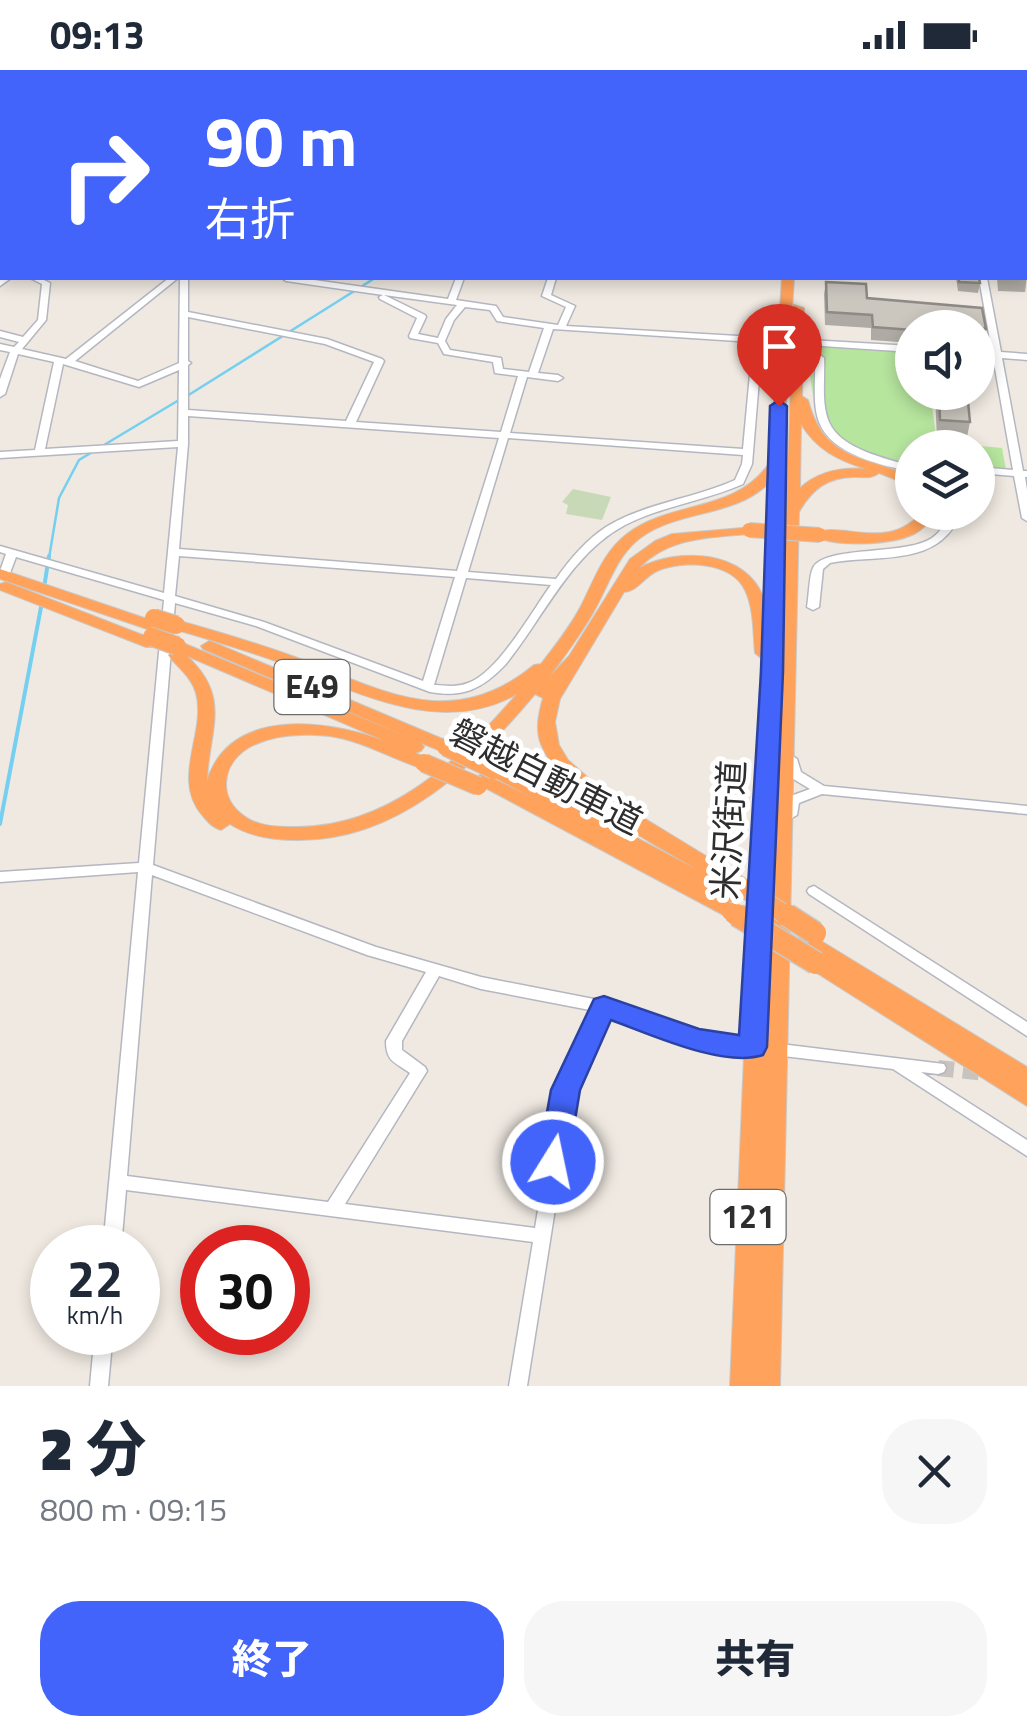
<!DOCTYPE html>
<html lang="ja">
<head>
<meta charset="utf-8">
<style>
  :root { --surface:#fff; --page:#f6f6f7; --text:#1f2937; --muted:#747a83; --accent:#4264fb }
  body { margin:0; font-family:"Titillium Web","Noto Sans JP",sans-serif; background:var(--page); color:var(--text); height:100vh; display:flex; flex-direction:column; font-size:38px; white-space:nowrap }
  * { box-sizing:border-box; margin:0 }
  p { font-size:32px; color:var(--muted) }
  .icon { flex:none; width:55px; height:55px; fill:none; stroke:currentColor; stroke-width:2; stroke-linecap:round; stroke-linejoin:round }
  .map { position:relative; height:1316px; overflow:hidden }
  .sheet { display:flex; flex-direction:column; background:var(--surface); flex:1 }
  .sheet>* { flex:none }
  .guide { position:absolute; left:0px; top:0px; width:1028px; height:210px; box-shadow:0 5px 15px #0003; background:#4264fb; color:#fff; overflow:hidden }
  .buttons { position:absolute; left:895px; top:240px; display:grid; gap:20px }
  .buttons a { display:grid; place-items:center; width:100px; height:100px; border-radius:50%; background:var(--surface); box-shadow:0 5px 15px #0003; font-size:50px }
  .speed { position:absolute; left:30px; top:1155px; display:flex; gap:20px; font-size:50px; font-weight:700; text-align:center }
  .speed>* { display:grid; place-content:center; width:130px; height:130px; border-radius:50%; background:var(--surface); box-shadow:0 5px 15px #0003; line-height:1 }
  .speed small { font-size:25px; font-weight:400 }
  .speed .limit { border:15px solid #d22; background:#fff; color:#111 }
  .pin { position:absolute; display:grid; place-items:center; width:85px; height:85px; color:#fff; margin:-102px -42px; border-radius:50% 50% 50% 0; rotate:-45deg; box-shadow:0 0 10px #0007 }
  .pin .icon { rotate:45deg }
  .me { position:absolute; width:110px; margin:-55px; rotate:10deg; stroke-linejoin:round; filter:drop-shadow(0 0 8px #0008) }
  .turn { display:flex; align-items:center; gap:35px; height:210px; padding:0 40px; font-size:45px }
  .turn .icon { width:130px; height:130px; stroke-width:2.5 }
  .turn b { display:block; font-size:70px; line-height:85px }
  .round { display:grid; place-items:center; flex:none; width:105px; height:105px; border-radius:40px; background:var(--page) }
  .summary { display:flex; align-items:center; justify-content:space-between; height:170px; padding:0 40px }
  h1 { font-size:60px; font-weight:800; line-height:75px }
  .cta { display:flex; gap:20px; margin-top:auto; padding:20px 40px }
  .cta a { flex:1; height:115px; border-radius:40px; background:var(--accent); color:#fff; font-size:40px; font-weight:800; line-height:115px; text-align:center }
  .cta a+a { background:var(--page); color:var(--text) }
  .status { display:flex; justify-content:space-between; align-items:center; height:70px; padding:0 50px; background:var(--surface); direction:ltr }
  .status svg { height:28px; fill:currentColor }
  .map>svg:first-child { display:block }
</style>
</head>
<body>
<div class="status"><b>09:13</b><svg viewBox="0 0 49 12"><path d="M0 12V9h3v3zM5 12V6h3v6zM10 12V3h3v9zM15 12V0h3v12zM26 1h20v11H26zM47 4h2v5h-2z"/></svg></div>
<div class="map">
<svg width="1027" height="1316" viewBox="0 0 1027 1316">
  <rect width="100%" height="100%" fill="#efe9e1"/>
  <path fill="#b6e59e" d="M 822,277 L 912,283 L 912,322 L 930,323 L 937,372 L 1002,378 L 1006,400 L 978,397 L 978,378 L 912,378 L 912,393 C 830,384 812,359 808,280 Z"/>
  <path fill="#c8d9b8" d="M 573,419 L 611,427 L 602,450 L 566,444 L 568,435 L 562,432 Z"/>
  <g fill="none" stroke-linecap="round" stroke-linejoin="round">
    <path stroke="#75cff0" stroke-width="2.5" d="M 187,326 L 375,208
      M 49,488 L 59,428 L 79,390 L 179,330"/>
    <path stroke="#75cff0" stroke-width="4" d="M 44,518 L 49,486
      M 0,754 L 42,532"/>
    <path stroke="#c8c4bd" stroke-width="16" stroke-dasharray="16 9" stroke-linecap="butt" d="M 938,998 L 985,1003"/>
    <defs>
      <path id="minor" d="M 191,0 L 197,0 L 197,2 L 191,2 Z
        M 202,0 L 256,0 L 261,2 L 220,2 Z
        M 286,0 L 293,0 L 291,2 L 284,2 Z
        M 405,0 L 411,0 L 410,2 L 404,2 Z
        M 564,0 L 570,0 L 570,2 L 564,2 Z
        M 715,0 L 721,0 L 721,2 L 715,2 Z
        M 797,0 L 803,0 L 803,2 L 797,2 Z
        M 920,0 L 926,0 L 926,2 L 920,2 Z
        M 0,48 L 2,49 L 2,53 L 0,53 Z
        M 1025,91 L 1027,91 L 1027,96 L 1025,96 Z
        M 0,104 L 2,104 L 2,109 L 0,109 Z
        M 0,121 L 2,121 L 2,126 L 0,126 Z
        M 0,157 L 2,157 L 2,163 L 0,163 Z
        M 0,195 L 2,195 L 2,199 L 0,199 Z
        M 2,207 L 11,208 L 0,216 L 0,209 Z
        M 30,208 L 40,208 L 50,213 L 46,250 L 22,279 L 66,289 L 169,208 L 178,208 L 75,291 L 138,311 L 179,293 L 180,208 L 188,208 L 188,242 L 327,269 L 382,289 L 384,291 L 356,352 L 501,362 L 518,306 L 495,303 L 493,292 L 444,284 L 438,273 L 410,268 L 409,266 L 417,248 L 380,229 L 379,227 L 383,225 L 286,211 L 282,208 L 300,208 L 448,229 L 456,208 L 464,208 L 456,230 L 496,236 L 503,247 L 558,255 L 566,237 L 542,226 L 548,208 L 556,208 L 551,225 L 575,236 L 566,256 L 912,276 L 912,282 L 807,275 L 824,288 C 825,309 821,333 829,352 C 840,379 887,389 912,396 L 912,402 C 882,395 831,385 819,352 C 812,333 816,309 815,289 L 795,275 L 762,273 L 752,394 L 743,414 C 705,431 662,436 625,455 C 570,484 543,549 505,595 C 482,619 463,628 430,622 L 256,556 L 175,533 L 153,795 L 376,877 L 481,907 L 604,931 L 699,964 L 944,994 L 946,998 L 944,1002 L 938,1004 L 921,1002 L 1027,1070 L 1027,1086 L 893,999 L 698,976 L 608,944 L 574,1019 L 527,1316 L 509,1316 L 533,1172 L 126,1120 L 121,1178 L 103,1178 L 138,802 L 0,812 L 0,802 L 139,793 L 164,530 L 16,487 L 10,503 L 2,503 L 0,501 L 6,484 L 0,482 L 0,476 L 164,523 L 178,377 L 0,388 L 0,382 L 35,380 L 54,292 L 18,284 L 5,324 L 0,327 L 0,309 L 10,282 L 0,280 L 0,274 L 14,277 L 19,272 L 0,267 L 0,261 L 23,267 L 38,250 L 42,214 ZM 384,225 L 457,235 L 446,249 L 438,268 L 418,264 L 426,247 L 425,245 ZM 465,237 L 490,240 L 497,251 L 544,258 L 529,302 L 503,299 L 501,288 L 450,280 L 445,271 L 454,250 ZM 188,247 L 325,274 L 374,292 L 346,351 L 188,340 L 188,295 L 191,293 L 188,291 ZM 553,259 L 753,272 L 743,379 L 510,363 L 527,307 L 558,311 L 563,308 L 558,305 L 538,303 ZM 63,294 L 139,317 L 179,300 L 178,371 L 45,379 ZM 188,346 L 499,368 L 457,501 L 179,479 L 188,374 ZM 508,368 L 743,385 L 742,394 L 735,410 C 693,429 645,433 606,457 C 586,470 570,489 556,509 L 468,502 ZM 179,486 L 455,507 L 423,611 L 264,552 L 175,526 ZM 466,508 L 551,515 C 532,541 498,603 468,613 C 458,617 447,616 436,615 L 434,615 ZM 152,805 L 367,885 L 426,902 L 386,971 C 386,992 395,992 410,1003 L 328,1132 L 127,1106 ZM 439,906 L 481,919 L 595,941 L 558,1019 L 535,1158 L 345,1134 L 427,1001 L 425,997 L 402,980 L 402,971 Z
        M 979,208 L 987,208 L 1001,282 L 1027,284 L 1027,290 L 1002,288 L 1023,401 L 1027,401 L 1027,407 L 1025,407 L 1027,420 L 1027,451 L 1022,448 L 1014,406 L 978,403 L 978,397 L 1013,400 L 993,287 L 978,286 L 978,280 L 992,281 Z
        M 950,442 L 960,442 C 957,450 954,458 948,464 C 921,495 867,485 830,493 L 823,499 L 819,537 L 813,540 L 807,537 C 809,527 809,506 813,498 C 824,475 906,486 932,468 C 942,461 945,453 950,442 Z
        M 791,685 L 797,689 L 801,702 L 824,716 L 1027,736 L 1027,744 L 822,724 L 799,733 L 797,745 L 790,749 L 783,745 L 788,727 L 810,719 L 790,707 L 785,689 Z
        M 814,816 L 1027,952 L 1027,966 L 809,824 L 807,821 L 809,818 Z
        M 95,1262 L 113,1262 L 108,1316 L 90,1316 Z"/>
      <path id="highway" d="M 0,3 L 2,4 L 2,10 L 0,9 Z
        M 1025,121 L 1027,121 L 1027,127 L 1025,127 Z
        M 782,208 L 794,208 L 786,335 L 768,913 L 794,235 L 804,238 L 802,326 L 808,330 C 824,391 863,385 912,407 L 912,416 L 879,403 C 871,409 866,407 855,407 C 828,407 812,419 799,442 L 780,1316 L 730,1316 L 761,588 L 755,583 C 753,563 754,538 745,520 C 731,491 682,490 657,501 C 644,507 638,521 624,522 L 560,629 L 555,652 L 559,675 L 568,690 L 611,728 L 742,808 L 745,813 L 736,820 L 742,826 L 739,831 L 729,832 L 741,842 L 738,847 L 731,849 L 478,714 L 475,710 L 478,706 L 484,704 L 529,726 L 488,704 L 485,700 L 488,696 L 500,696 L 696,799 C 648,770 563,728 541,674 C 535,659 539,642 543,628 L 535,624 C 475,696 398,771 297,770 C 274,770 250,767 230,754 L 221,760 C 212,757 209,753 203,746 C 170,709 207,663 196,623 C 191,606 178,598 168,585 L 174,581 L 169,576 L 171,573 L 183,573 L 410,668 L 203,579 L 201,576 L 209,571 L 215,573 L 452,673 L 455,677 L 446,683 L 421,673 L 424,677 L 421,681 L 415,683 L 430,689 L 433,693 L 424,699 C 388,688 354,665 315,665 C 293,664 267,667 248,678 C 221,695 218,728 244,746 C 259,757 278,757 295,757 C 388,758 460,690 517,624 C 440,668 356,621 281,593 C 245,580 207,569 170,558 L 168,555 L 176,550 C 216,561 256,573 295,587 C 381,619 451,664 534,595 L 541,594 C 555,576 570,557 581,536 C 594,511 603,482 627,464 C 671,430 737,443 770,392 ZM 801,354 C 817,380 838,390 866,399 C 841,397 819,401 800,418 ZM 769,413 L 764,529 C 747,480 679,477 639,498 C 669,467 708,468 749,464 L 754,463 L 754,457 L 672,464 L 655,471 L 630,489 L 569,586 L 550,606 C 564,587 578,568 590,548 C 609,518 615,483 646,464 C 684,440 736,446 769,413 ZM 187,586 L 385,671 C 328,650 230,636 207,711 C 209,659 232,628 187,586 Z
        M 922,442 L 937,442 C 930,451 924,459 914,464 C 892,475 832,478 812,465 C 838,448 887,484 922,442 Z
        M 0,499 L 159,553 L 161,556 L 159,559 L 147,559 L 0,509 Z
        M 6,512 L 158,571 L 160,574 L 158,577 L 146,577 L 0,520 L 0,514 Z
        M 808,863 L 1027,997 L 1027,1036 L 809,898 L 806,893 L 809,888 L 818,886 L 801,875 L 798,870 L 801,865 Z"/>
    </defs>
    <use href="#minor" stroke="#b4b7c1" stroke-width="3"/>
    <use href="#highway" stroke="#c9c9c9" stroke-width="2"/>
    <use href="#minor" fill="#fff" fill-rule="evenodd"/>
    <use href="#highway" fill="#ffa35c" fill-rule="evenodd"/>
    <defs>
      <path id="highway-bridge-far2" d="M 749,460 L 820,465"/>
      <path id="highway-bridge-far1" d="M 154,548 L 176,555
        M 152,567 L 177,576
        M 446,677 L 494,700
        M 424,693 L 478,716
        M 735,813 L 791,848
        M 731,842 L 741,848"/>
      <path id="highway-bridge" d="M 737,845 L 816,893
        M 787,845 L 815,863"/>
    </defs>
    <use href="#highway-bridge-far2" stroke="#c9c9c9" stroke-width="16" stroke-linecap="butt"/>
    <use href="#highway-bridge-far1" stroke="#c9c9c9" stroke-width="20" stroke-linecap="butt"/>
    <use href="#highway-bridge" stroke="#c9c9c9" stroke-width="25" stroke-linecap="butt"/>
    <use href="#highway-bridge-far2" stroke="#ffa35c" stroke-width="14"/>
    <use href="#highway-bridge-far1" stroke="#ffa35c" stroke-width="18"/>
    <use href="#highway-bridge" stroke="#ffa35c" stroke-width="22"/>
  </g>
  <path fill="#afaba4" d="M 31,0 L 88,0 L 84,2 L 31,2 Z
    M 1025,135 L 1027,135 L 1027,166 L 1025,166 Z
    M 1027,206 L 1025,222 L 998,221 L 997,208 L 1025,208 Z
    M 956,208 L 979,208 L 980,213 L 978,223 L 958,221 Z
    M 826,212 L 867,228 L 986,259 L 983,272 L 978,271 L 978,258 L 912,258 L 912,273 L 871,270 L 871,258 L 825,255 L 824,224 Z
    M 935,322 L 967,322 L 970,352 L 966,372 L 937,370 Z"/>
  <path fill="#8e8b86" d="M 67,0 L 88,0 L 84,2 L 67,2 Z"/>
  <path fill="#cbc7bf" stroke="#8e8b86" stroke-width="2.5" d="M 0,24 L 2,24 L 2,40 L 0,38 Z
    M 959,208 L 979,208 L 980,213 L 959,212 Z
    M 826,212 L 866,214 L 867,228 L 982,238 L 986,259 L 978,258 L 912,258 L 912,260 L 873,257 L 872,245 L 827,242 Z
    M 939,322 L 967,322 L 970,352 L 940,350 Z"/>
  <path fill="#4264fb" stroke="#2b41a3" stroke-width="2.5" d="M 779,330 L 787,336 L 783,602 L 767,977 L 763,985 C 723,998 650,964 611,950 L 580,1020 L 568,1092 L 564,1101 L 553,1105 L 542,1101 L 538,1092 L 551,1020 L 594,929 L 604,926 L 699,959 L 739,965 L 761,602 L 770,336 Z"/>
  <g text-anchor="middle" stroke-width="10" stroke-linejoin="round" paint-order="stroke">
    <g fill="#fff" stroke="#6d6d6d" stroke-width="2.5">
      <rect x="274.5" y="590" width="75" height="54" rx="8"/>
      <rect x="710.5" y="1120" width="75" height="54" rx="8"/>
    </g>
    <g font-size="32" font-weight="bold" fill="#2e2e2e">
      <text x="312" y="628">E49</text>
      <text x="748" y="1158">121</text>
    </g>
    <g font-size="35" fill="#2e2e2e" stroke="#fff">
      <text transform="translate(546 707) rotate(27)" y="12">磐越自動車道</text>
      <text transform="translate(729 760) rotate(-87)" y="12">米沢街道</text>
    </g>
  </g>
</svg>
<div class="buttons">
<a><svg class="icon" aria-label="sound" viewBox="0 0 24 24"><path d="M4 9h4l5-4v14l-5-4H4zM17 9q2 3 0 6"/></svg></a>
<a><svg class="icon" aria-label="layers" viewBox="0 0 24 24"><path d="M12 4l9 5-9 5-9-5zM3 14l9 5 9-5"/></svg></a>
</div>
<div class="speed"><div>22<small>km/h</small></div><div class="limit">30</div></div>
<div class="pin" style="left:779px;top:336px;background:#d93025"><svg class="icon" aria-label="arrive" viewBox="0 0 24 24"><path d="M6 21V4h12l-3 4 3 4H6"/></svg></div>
<svg class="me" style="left:553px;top:1092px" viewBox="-20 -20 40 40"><circle r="17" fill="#4264fb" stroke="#fff" stroke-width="3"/><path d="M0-11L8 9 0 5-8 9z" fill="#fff"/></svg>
<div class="guide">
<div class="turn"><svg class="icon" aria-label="right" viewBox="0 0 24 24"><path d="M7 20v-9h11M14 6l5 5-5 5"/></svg><div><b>90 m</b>右折</div></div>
</div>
</div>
<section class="sheet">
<div class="summary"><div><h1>2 分</h1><p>800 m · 09:15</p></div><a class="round"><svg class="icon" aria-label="close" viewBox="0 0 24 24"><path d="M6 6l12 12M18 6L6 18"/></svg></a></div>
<div class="cta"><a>終了</a><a>共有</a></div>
</section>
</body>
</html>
